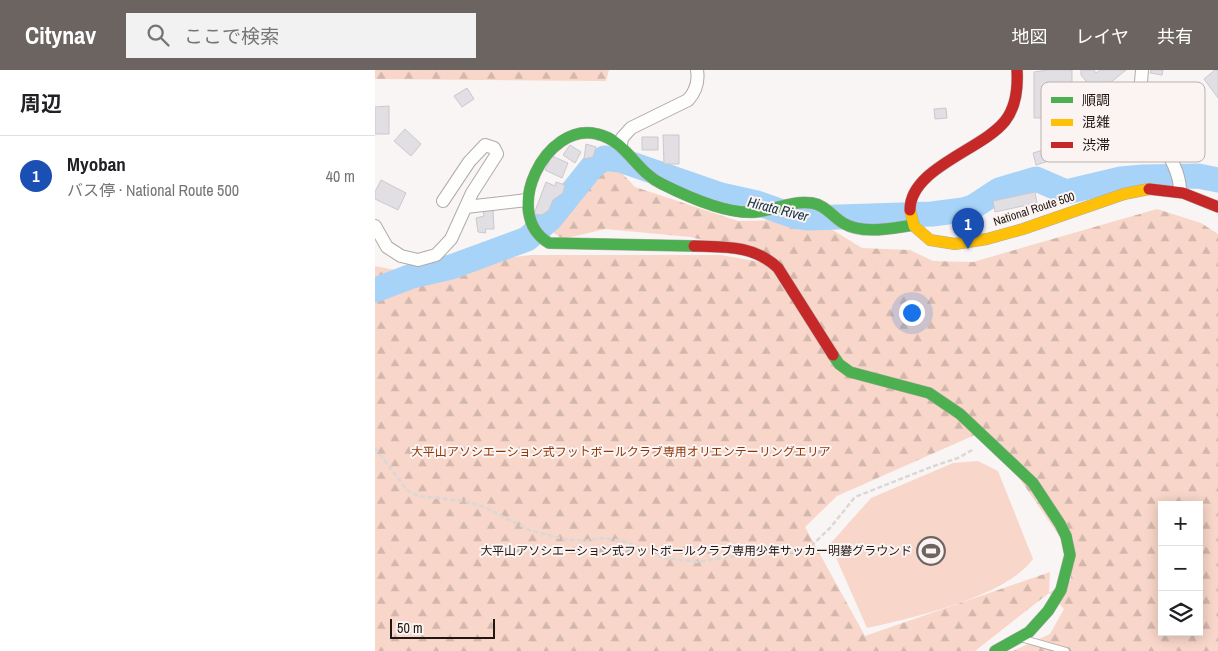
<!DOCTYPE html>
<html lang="ja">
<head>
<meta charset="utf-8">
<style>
	body { margin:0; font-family:"Archivo Narrow","Noto Sans JP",sans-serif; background:#f2f2f2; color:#202124 }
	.controls { position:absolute; right:15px; bottom:15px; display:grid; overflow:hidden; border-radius:0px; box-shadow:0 2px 12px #0003 }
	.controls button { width:45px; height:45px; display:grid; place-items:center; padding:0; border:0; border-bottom:1px solid #e0e0e0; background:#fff; color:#202124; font:25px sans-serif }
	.scale { position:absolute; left:15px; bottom:12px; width:105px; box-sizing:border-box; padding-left:5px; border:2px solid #201612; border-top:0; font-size:14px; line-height:18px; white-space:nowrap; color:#201612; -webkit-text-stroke:4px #fbf4f2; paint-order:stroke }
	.you { position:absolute; left:536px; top:242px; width:18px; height:18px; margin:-12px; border:4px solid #fff; border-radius:50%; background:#1a73e8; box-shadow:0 0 0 8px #1a73e833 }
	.badge { display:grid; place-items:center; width:32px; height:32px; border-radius:50%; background:#6c6461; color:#fff; font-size:16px; font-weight:700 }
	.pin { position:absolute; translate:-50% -41px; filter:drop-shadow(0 1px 2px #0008) }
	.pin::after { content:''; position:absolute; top:26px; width:18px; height:15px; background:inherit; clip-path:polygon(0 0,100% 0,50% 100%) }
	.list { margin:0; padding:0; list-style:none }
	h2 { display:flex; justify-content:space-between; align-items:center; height:65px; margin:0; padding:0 20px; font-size:21px }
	h2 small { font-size:16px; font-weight:400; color:#757577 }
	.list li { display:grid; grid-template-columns:32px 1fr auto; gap:15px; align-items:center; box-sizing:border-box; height:80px; padding:0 20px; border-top:1px solid #e0e0e0 }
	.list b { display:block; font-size:19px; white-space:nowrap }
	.list p { margin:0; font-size:16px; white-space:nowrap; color:#757577 }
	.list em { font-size:16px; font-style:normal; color:#757577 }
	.icon { flex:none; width:28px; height:28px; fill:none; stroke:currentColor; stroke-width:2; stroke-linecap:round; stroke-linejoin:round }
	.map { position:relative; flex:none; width:843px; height:581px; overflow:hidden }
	header { display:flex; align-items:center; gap:30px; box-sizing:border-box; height:70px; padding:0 25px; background:#6c6461; color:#fff }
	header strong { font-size:24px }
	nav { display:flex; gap:28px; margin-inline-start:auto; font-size:18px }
	.search { width:350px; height:45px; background:#f2f2f2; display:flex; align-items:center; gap:12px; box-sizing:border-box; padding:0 18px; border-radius:0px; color:#757577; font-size:19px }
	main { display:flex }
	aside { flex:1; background:#fff }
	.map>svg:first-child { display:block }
</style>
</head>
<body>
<header>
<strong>Citynav</strong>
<div class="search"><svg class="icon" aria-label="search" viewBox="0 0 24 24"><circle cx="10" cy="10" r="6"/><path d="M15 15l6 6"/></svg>ここで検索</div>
<nav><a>地図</a><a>レイヤ</a><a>共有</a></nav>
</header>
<main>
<aside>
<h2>周辺<small></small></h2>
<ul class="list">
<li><span class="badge" style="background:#1a4fb4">1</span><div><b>Myoban</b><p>バス停 · National Route 500</p></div><em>40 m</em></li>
</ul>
</aside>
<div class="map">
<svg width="843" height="581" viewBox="0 0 843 581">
	<defs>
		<pattern id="forest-firs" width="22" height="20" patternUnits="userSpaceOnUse" patternTransform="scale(1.25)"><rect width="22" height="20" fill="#f8d6c9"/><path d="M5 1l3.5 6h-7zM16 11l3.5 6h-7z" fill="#d4b7ac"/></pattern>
	</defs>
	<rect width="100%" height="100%" fill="#f9f5f4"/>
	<path fill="#f8d6c9" d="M603,391l20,10 35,88c-27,38 -121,59 -166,69l-37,-84 41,-46 82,-35z"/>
	<path fill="url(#forest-firs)" fill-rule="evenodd" d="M0,0h234l-3,11 -231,-2z
		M226,93l17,6 17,18 103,34 46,-1 8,4 39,5 31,19 48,2 23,11 40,1 184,-53 44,14 17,11v417h-205l37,-17 14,-25 -15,-16 -74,58h-600v-385l20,4 137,-15h189l39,7 2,-9 -72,-16 -85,-8 -42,10 -15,-10 19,-17zM611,360l85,123v27l-22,13 1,-21 -185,64 -60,-109 32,-31zM787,435h37v127h-37z"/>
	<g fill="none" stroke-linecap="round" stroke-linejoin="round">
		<path stroke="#a6d3f7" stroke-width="25" d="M0,220l37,-14 39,-9 76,-28 24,-21 41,-51 12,-9 16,2 101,35 36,8 37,13 15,2 123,-4 31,-4 10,-3 26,-17 37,-11 30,13 55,-13 22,-2 55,-1 20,4"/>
	</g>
	<path fill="#e1dfe3" stroke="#cbc9ce" d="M673,0h24v53h-24v-5h-14v-46z
		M706,0h13l2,3 4,-3h26l-32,26 -10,-13 2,-2 -5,-6z
		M776,0h12l-1,5 -12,-2z
		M840,0h3v28l-14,-19z
		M820,12l9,11 -14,11 -9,-11z
		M92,18l7,11 -12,8 -8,-11z
		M14,36v28h-14v-27z
		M571,38l1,10 -12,1 -1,-10z
		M30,59l16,15 -10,12 -17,-15z
		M288,65h16v29h-15z
		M267,67h16v13h-16z
		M211,74l10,3 -3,10 -9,2z
		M195,75l11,7 -6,11 -12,-8z
		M668,80l3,12 -10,3 -3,-12z
		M177,86l16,7 -6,15 -17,-8z
		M6,110l25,13 -8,17 -23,-11v-7z
		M171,112l9,4 1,-4 9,3 -2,8 -10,7 -4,10 -7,5 -8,-1z
		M660,122l2,11 -42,9 -2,-11z
		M118,139l1,20h-9l1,4 -8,-1 -2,-14 8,-2 -1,-5z"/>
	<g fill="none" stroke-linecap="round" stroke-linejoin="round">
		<defs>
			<path id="lane" d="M649,569l42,12"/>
			<path id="street" d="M767,0c-1,13 -3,27 1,39 10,28 37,52 37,82
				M246,75l1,-7 9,-10 57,-28c8,-9 11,-18 9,-30
				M91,137l61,-7
				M0,156l12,21 14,9 17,4 18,-5 15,-16 21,-46 25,-39 -3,-6 -9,-3 -16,17 -26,39"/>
			<path id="fast" d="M319,176l-145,-3c-49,-29 -3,-122 48,-109 29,6 39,38 65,50 24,12 67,31 94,28 19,-2 36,-12 56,-9 13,2 20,13 31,20 20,12 49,5 71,2
				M458,285l6,9 11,8 79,21 31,21 73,69 27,41 6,12 4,19 -9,35 -13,21 -19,21 -34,19"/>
			<path id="slow" d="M535,140l4,16 16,14 25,4 32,-5 36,-10 101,-35 25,-5"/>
			<path id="jam" d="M774,119l34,4 35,14
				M535,140c0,-42 72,-60 95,-89 11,-14 13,-34 12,-51
				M319,176c31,1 60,-1 84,22l55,87"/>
		</defs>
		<use href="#lane" stroke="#b1aaa8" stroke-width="8"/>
		<use href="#street" stroke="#b1aaa8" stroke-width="14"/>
		<use href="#fast" stroke="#b1aaa8" stroke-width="12"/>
		<use href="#slow" stroke="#b1aaa8" stroke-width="12"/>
		<use href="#jam" stroke="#b1aaa8" stroke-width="12"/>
		<path stroke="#dad8d7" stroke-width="2.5" stroke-dasharray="5 2.5" stroke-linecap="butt" d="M0,378l32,42 11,6 47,5 19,6 45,23 35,9 21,2 16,-3 22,3 42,17 32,4 69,-11 31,1 14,-6 19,-18 25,-31 76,-30 27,-9 16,-9"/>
		<use href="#lane" stroke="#fefefd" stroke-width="6"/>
		<use href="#street" stroke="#fefefd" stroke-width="12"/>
		<use href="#fast" stroke="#4caf50" stroke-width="11"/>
		<use href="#slow" stroke="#ffc107" stroke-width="11"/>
		<use href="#jam" stroke="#c62828" stroke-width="11"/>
	</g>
	<defs>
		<symbol id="stadium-ring" viewBox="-11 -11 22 22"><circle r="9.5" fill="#fbf4f2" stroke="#6c6461" stroke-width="1.5"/><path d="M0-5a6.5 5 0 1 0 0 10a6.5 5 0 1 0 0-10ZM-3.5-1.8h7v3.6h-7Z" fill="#6c6461"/></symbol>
	</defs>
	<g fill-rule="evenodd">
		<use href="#stadium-ring" x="540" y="465" width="32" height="32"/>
	</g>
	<g text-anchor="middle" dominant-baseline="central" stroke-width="4" stroke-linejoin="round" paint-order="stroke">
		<g font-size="12" fill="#201612" stroke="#fbf4f2">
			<text transform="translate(659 139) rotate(-18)">National Route 500</text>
		</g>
		<g font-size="12" fill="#8f3809" stroke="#fbf4f2">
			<text x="246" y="382">大平山アソシエーション式フットボールクラブ専用オリエンテーリングエリア</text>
		</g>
		<g font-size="12" fill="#201612" stroke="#fbf4f2" text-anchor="end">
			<text x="537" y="481">大平山アソシエーション式フットボールクラブ専用少年サッカー明礬グラウンド</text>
		</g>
		<g font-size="14" font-style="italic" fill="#153146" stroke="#fbf4f2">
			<text transform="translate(403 139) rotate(14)">Hirata River</text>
		</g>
	</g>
	<rect x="666" y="12" width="164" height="80" rx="8" fill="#fbf4f2" stroke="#b9b1af" stroke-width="1"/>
	<rect x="676" y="27" width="22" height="6" fill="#4caf50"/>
	<rect x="676" y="49" width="22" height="7" fill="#ffc107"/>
	<rect x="676" y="72" width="22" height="6" fill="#c62828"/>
	<g font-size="14" fill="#201612">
		<text x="707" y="35">順調</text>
		<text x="707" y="57">混雑</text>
		<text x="707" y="80">渋滞</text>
	</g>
</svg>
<div class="controls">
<button>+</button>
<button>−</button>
<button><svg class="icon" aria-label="layers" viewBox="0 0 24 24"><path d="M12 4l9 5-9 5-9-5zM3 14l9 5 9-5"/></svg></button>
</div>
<div class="scale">50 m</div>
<div class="you"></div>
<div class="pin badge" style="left:593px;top:179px;background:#1a4fb4">1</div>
</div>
</main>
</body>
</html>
